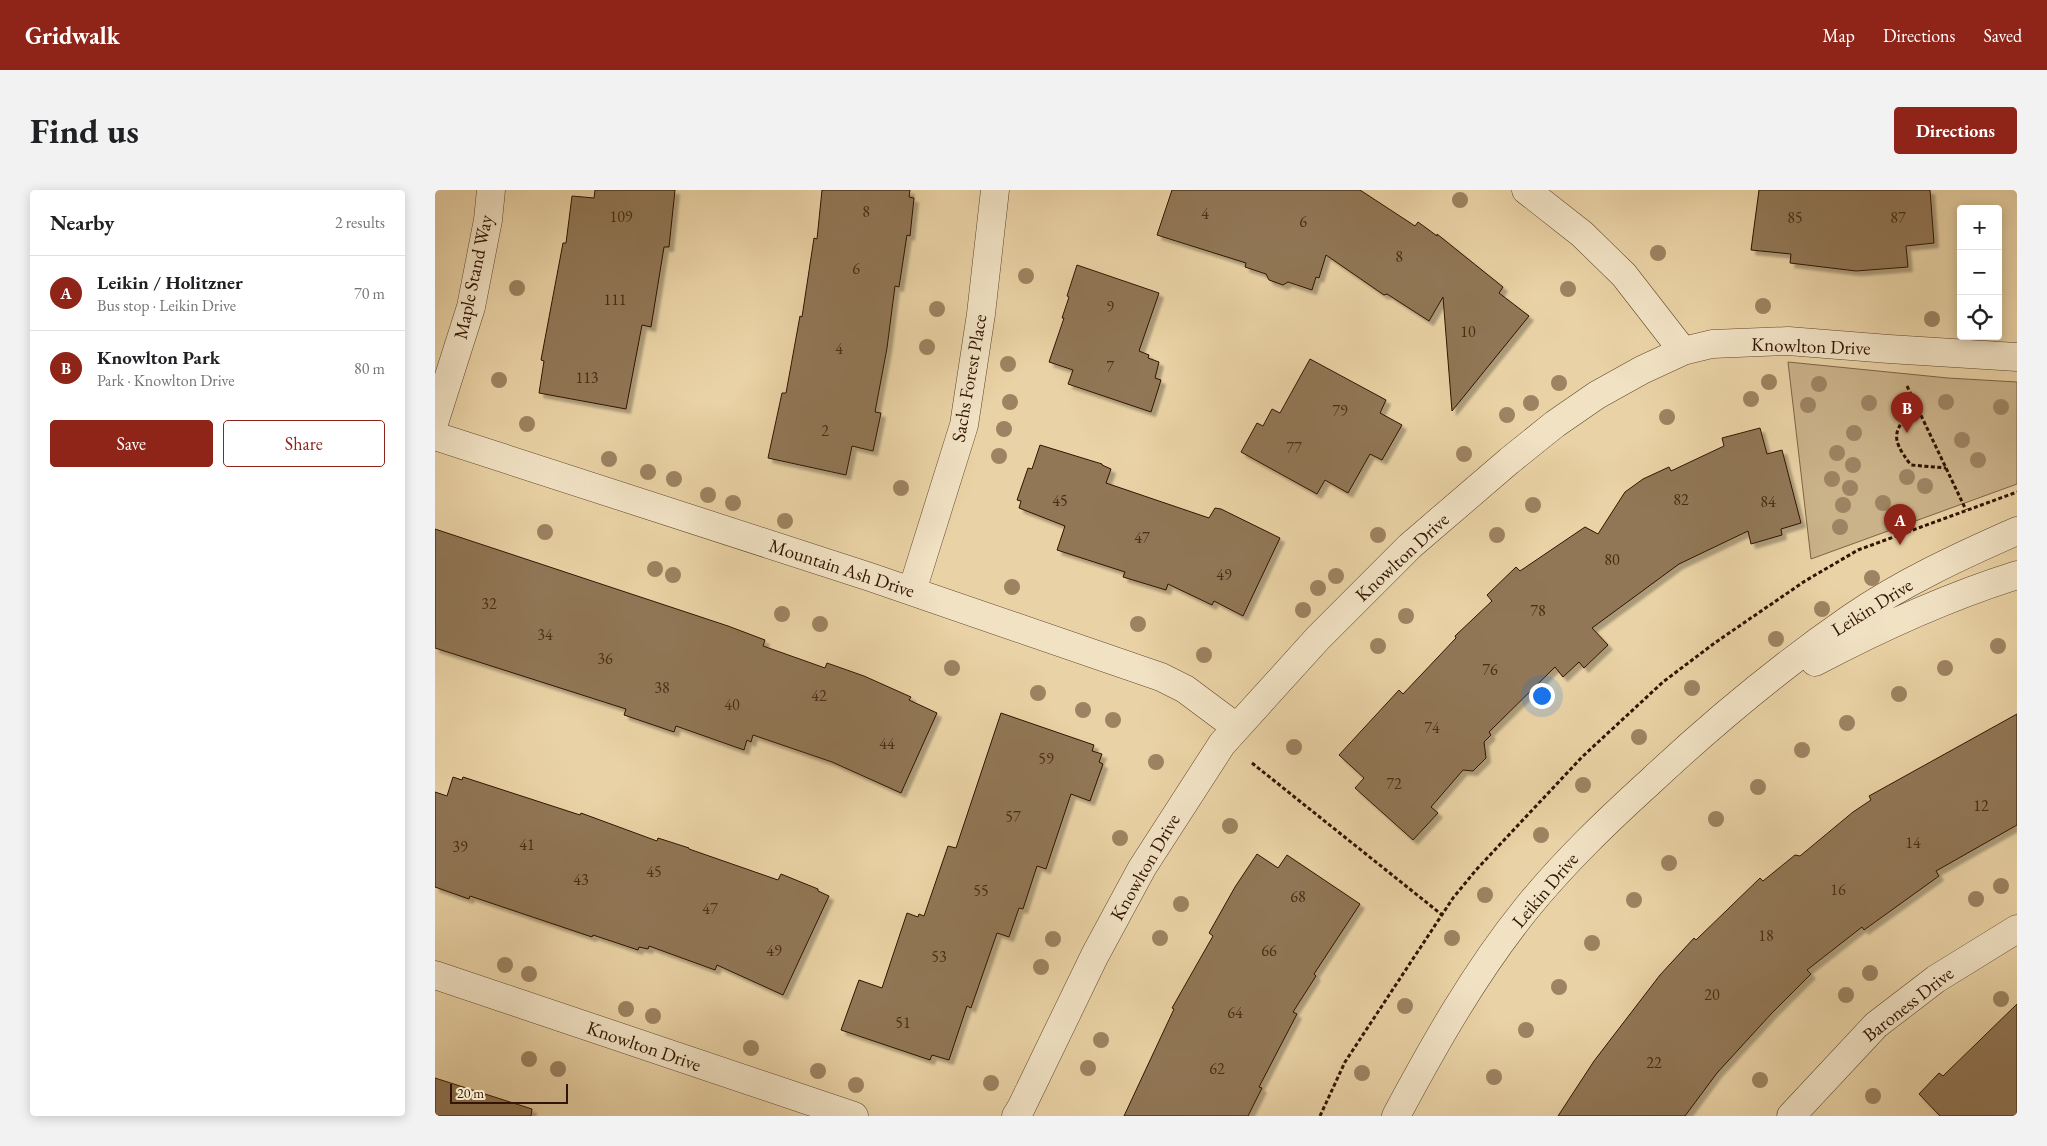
<!DOCTYPE html>
<html lang="en">
<head>
<meta charset="utf-8">
<style>
	body { margin:0; font-family:"EB Garamond",serif; background:#f2f2f2; color:#202124 }
	.controls { position:absolute; right:15px; top:15px; display:grid; overflow:hidden; border-radius:5px; box-shadow:0 2px 12px #0003 }
	.controls button { width:45px; height:45px; display:grid; place-items:center; padding:0; border:0; border-bottom:1px solid #e0e0e0; background:#fff; color:#202124; font:25px sans-serif }
	.scale { position:absolute; left:15px; bottom:12px; width:118px; box-sizing:border-box; padding-left:5px; border:2px solid #311401; border-top:0; font-size:14px; line-height:18px; white-space:nowrap; color:#311401; -webkit-text-stroke:4px #f1e2c4; paint-order:stroke }
	.you { position:absolute; left:1106px; top:505px; width:18px; height:18px; margin:-12px; border:4px solid #fff; border-radius:50%; background:#1a73e8; box-shadow:0 0 0 8px #1a73e833 }
	.badge { display:grid; place-items:center; width:32px; height:32px; border-radius:50%; background:#8f2418; color:#fff; font-size:16px; font-weight:700 }
	.pin { position:absolute; translate:-50% -41px; filter:drop-shadow(0 1px 2px #0008) }
	.pin::after { content:''; position:absolute; top:26px; width:18px; height:15px; background:inherit; clip-path:polygon(0 0,100% 0,50% 100%) }
	.list { margin:0; padding:0; list-style:none }
	h2 { display:flex; justify-content:space-between; align-items:center; height:65px; margin:0; padding:0 20px; font-size:21px }
	h2 small { font-size:16px; font-weight:400; color:#757577 }
	.list li { display:grid; grid-template-columns:32px 1fr auto; gap:15px; align-items:center; box-sizing:border-box; height:75px; padding:0 20px; border-top:1px solid #e0e0e0 }
	.list b { display:block; font-size:19px; white-space:nowrap }
	.list p { margin:0; font-size:16px; white-space:nowrap; color:#757577 }
	.list em { font-size:16px; font-style:normal; color:#757577 }
	.actions { display:flex; gap:10px; padding:15px 20px }
	.actions a { flex:1; padding:11px 0; border:1px solid #8f2418; border-radius:5px; text-align:center; font-size:18px; color:#8f2418 }
	.actions .main { background:#8f2418; color:#fff }
	.icon { flex:none; width:28px; height:28px; fill:none; stroke:currentColor; stroke-width:2; stroke-linecap:round; stroke-linejoin:round }
	.map { position:relative; flex:none; width:1582px; height:926px; overflow:hidden; border-radius:5px }
	header { display:flex; align-items:center; gap:30px; box-sizing:border-box; height:70px; padding:0 25px; background:#8f2418; color:#fff }
	header strong { font-size:24px }
	nav { display:flex; gap:28px; margin-inline-start:auto; font-size:18px }
	.intro { display:flex; align-items:center; justify-content:space-between; box-sizing:border-box; height:120px; padding:0 30px }
	h1 { margin:0; font-size:35px }
	.button { padding:12px 22px; border-radius:5px; background:#8f2418; color:#fff; font-size:18px; font-weight:700 }
	main { display:flex; gap:30px; padding:0 30px }
	aside { flex:1; background:#fff; border-radius:5px; box-shadow:0 2px 12px #0003 }
	.map>svg:first-child { display:block }
</style>
</head>
<body>
<header>
<strong>Gridwalk</strong>
<nav><a>Map</a><a>Directions</a><a>Saved</a></nav>
</header>
<div class="intro"><h1>Find us</h1><a class="button">Directions</a></div>
<main>
<aside>
<h2>Nearby<small>2 results</small></h2>
<ul class="list">
<li><span class="badge">A</span><div><b>Leikin / Holitzner</b><p>Bus stop · Leikin Drive</p></div><em>70 m</em></li>
<li><span class="badge">B</span><div><b>Knowlton Park</b><p>Park · Knowlton Drive</p></div><em>80 m</em></li>
</ul>
<div class="actions"><a class="main">Save</a><a>Share</a></div>
</aside>
<div class="map">
<svg width="1582" height="926" viewBox="0 0 1582 926">
	<defs>
		<filter id="shadow"><feDropShadow dx="4.5" dy="4.5" stdDeviation="1" flood-color="#0004"/></filter>
	</defs>
	<rect width="100%" height="100%" fill="#e9d2a5"/>
	<filter id="stains"><feTurbulence type="fractalNoise" baseFrequency=".004" numOctaves="4"/><feColorMatrix values="0 0 0 0 .2 0 0 0 0 .09 0 0 0 0 .02 0 0 0 .5 -.17"/></filter>
	<radialGradient id="worn" r=".72"><stop offset=".6" stop-color="#630" stop-opacity="0"/><stop offset="1" stop-color="#630" stop-opacity=".3"/></radialGradient>
	<path fill="#cab289" stroke="#7e6345" d="M1353,172l160,16 69,4v102l-206,75z"/>
	<path fill="#917756" stroke="#311401" filter="url(#shadow)" d="M160,0h80l-6,57h-5l-13,80 -9,-2 -16,84 -87,-16 5,-32 -3,-1 22,-117h3l6,-47 22,2z
		M387,0h88l-1,7 5,1 -4,38 -3,-1 -8,52 -4,-1 -8,62 -12,64 6,1 -8,38 -21,-5 -6,29 -78,-17 14,-65h4l14,-77 2,1 12,-79 3,1z
		M737,0h188l55,36 3,-4 19,14v-2l66,53 -4,6 30,23 -77,95 -9,-114 -14,24 -42,-27 -3,1 -58,-40 -7,23 -3,-1 -4,13 -24,-8 -5,3 -14,-5 -3,-6 -21,-7 1,-4 -89,-28z
		M1324,0h171l4,53 -28,3 2,21 -52,4 -66,-8 1,-9 -40,-4z
		M642,75l82,28 -20,58 10,4 -1,3 11,4 -4,16 6,2 -10,32 -83,-28 5,-14 -24,-8 15,-44h-2l7,-21 -2,-1z
		M875,169l76,41 -6,13 22,12 -20,35 -12,-6 -22,39 -23,-13 -8,14 -76,-42 16,-29 6,3 9,-17 8,4z
		M1325,238l7,26 15,-4 19,73 -20,6 1,6 -31,9 -3,-13 -69,33 -87,64 16,17 -24,23 -5,-6 -16,15 -8,-10 -66,65 2,3 -7,7 2,16 -13,13 -10,-1 -32,37 7,6 -25,27 -58,-52 9,-10 -25,-23 60,-65 4,4 53,-56 -1,-2 37,-35 -5,-6 29,-28 4,4 65,-44 13,7 27,-42 18,-13 26,-12 2,4 53,-25 -2,-8z
		M605,255l62,19v1l9,4 -5,14 103,35 6,-10 6,1 59,29 -37,78 -29,-15 -2,4 -44,-21 -2,6 -43,-13 2,-5 -68,-22 8,-24 -46,-18 2,-7 -4,-1 11,-32 4,1z
		M0,339l293,97 37,14 -2,6 62,22 2,-5 37,13 47,21 -2,3 28,13 -36,80 -69,-31 -79,-27 -2,7 -4,-2 -3,10 -68,-24 -2,6 -50,-17 2,-6 -191,-61z
		M566,523l93,32 -2,6 10,3 -3,8 4,2 -13,37 -19,-7 -25,75 -9,-3 -14,43 -4,-1 -10,29 -12,-4 -26,75 -4,-2 -18,54 -17,-5 -2,5 -89,-30 18,-50 23,8 25,-75 11,4 1,-3 5,2 24,-70 8,2z
		M1582,524v111l-81,46 3,5 -75,54 -2,-3 -55,43 4,4 -40,40 -54,59 -32,43h-127l36,-55 66,-86 34,-37 2,2 64,-62 3,3 32,-26 5,1 53,-44 18,-12 -2,-4z
		M18,587l9,3 1,-3 117,38 1,-2 76,28 1,-3 31,10v1l89,31 3,-6 37,15v2l11,5 -46,99 -66,-30 -2,5 -66,-24 -1,3 -9,-2 -1,3 -45,-15 -1,2 -122,-41 -1,3 -34,-12v-95l12,4z
		M822,664l21,14 9,-13 73,49 -46,70 2,2 -23,36 4,2 -38,73 3,1 -14,28h-124l50,-107 -2,-1 41,-72 -4,-3 26,-46z
		M1582,814v112h-77l-21,-22 20,-21 4,3z
		M0,888l97,31 -1,7h-96z"/>
	<g fill="none" stroke-linecap="round" stroke-linejoin="round">
		<defs>
			<path id="minor" d="M1091,0l56,44 42,41 59,76
				M0,230l36,-113 17,-87 3,-30
				M0,246l435,141 291,100 24,12 51,38
				M477,401l52,-166 17,-111 14,-124
				M0,785l419,141
				M581,926l5,-8 74,-153 47,-87 80,-124 96,-106 92,-92 99,-85 46,-37 42,-29 45,-25 41,-19 29,-7 76,-3 101,8 128,8
				M1356,926l85,-91 60,-46 81,-50"/>
			<path id="tertiary" d="M1380,472c66,-35 132,-65 202,-87
				M961,926c38,-71 79,-144 130,-207 38,-47 81,-88 125,-128 63,-59 129,-114 200,-163 51,-35 109,-62 166,-87"/>
		</defs>
		<use href="#minor" stroke="#5f442a" stroke-width="29"/>
		<use href="#tertiary" stroke="#5f442a" stroke-width="29"/>
		<path stroke="#311401" stroke-width="3" stroke-dasharray="4 2.5" stroke-linecap="butt" d="M1472,196l59,124
			M1480,213c-20,29 -27,32 -4,62l35,3
			M817,573l189,151
			M885,926l25,-54 108,-164 23,-28 106,-113 81,-75 53,-40 89,-61 53,-31 159,-58"/>
		<use href="#minor" stroke="#f1e2c4" stroke-width="28"/>
		<use href="#tertiary" stroke="#f1e2c4" stroke-width="28"/>
	</g>
	<g fill="#9d8361">
		<circle cx="1025" cy="10" r="8"/>
		<circle cx="1223" cy="63" r="8"/>
		<circle cx="591" cy="86" r="8"/>
		<circle cx="82" cy="98" r="8"/>
		<circle cx="1133" cy="99" r="8"/>
		<circle cx="1328" cy="116" r="8"/>
		<circle cx="502" cy="119" r="8"/>
		<circle cx="1497" cy="129" r="8"/>
		<circle cx="492" cy="157" r="8"/>
		<circle cx="573" cy="174" r="8"/>
		<circle cx="64" cy="190" r="8"/>
		<circle cx="1334" cy="192" r="8"/>
		<circle cx="1124" cy="193" r="8"/>
		<circle cx="1384" cy="194" r="8"/>
		<circle cx="1316" cy="209" r="8"/>
		<circle cx="575" cy="212" r="8"/>
		<circle cx="1511" cy="212" r="8"/>
		<circle cx="1096" cy="213" r="8"/>
		<circle cx="1434" cy="213" r="8"/>
		<circle cx="1373" cy="215" r="8"/>
		<circle cx="1566" cy="217" r="8"/>
		<circle cx="1072" cy="225" r="8"/>
		<circle cx="1232" cy="227" r="8"/>
		<circle cx="92" cy="234" r="8"/>
		<circle cx="569" cy="239" r="8"/>
		<circle cx="1419" cy="243" r="8"/>
		<circle cx="1527" cy="250" r="8"/>
		<circle cx="1402" cy="263" r="8"/>
		<circle cx="1029" cy="264" r="8"/>
		<circle cx="564" cy="266" r="8"/>
		<circle cx="174" cy="269" r="8"/>
		<circle cx="1543" cy="270" r="8"/>
		<circle cx="1418" cy="275" r="8"/>
		<circle cx="213" cy="282" r="8"/>
		<circle cx="1472" cy="287" r="8"/>
		<circle cx="239" cy="289" r="8"/>
		<circle cx="1397" cy="289" r="8"/>
		<circle cx="1490" cy="296" r="8"/>
		<circle cx="466" cy="298" r="8"/>
		<circle cx="1415" cy="298" r="8"/>
		<circle cx="273" cy="305" r="8"/>
		<circle cx="298" cy="313" r="8"/>
		<circle cx="1448" cy="313" r="8"/>
		<circle cx="1098" cy="315" r="8"/>
		<circle cx="1408" cy="315" r="8"/>
		<circle cx="350" cy="331" r="8"/>
		<circle cx="1405" cy="337" r="8"/>
		<circle cx="110" cy="342" r="8"/>
		<circle cx="943" cy="345" r="8"/>
		<circle cx="1062" cy="345" r="8"/>
		<circle cx="220" cy="379" r="8"/>
		<circle cx="238" cy="385" r="8"/>
		<circle cx="901" cy="386" r="8"/>
		<circle cx="1437" cy="388" r="8"/>
		<circle cx="577" cy="397" r="8"/>
		<circle cx="883" cy="398" r="8"/>
		<circle cx="1387" cy="419" r="8"/>
		<circle cx="868" cy="420" r="8"/>
		<circle cx="347" cy="424" r="8"/>
		<circle cx="971" cy="426" r="8"/>
		<circle cx="385" cy="434" r="8"/>
		<circle cx="703" cy="434" r="8"/>
		<circle cx="1341" cy="449" r="8"/>
		<circle cx="943" cy="456" r="8"/>
		<circle cx="1563" cy="456" r="8"/>
		<circle cx="769" cy="465" r="8"/>
		<circle cx="517" cy="478" r="8"/>
		<circle cx="1510" cy="478" r="8"/>
		<circle cx="1257" cy="498" r="8"/>
		<circle cx="603" cy="503" r="8"/>
		<circle cx="1464" cy="504" r="8"/>
		<circle cx="648" cy="520" r="8"/>
		<circle cx="678" cy="530" r="8"/>
		<circle cx="1412" cy="533" r="8"/>
		<circle cx="1204" cy="547" r="8"/>
		<circle cx="859" cy="557" r="8"/>
		<circle cx="1367" cy="560" r="8"/>
		<circle cx="721" cy="572" r="8"/>
		<circle cx="1148" cy="595" r="8"/>
		<circle cx="1323" cy="597" r="8"/>
		<circle cx="1281" cy="629" r="8"/>
		<circle cx="795" cy="636" r="8"/>
		<circle cx="1106" cy="645" r="8"/>
		<circle cx="685" cy="648" r="8"/>
		<circle cx="1234" cy="673" r="8"/>
		<circle cx="1566" cy="696" r="8"/>
		<circle cx="1050" cy="705" r="8"/>
		<circle cx="1541" cy="709" r="8"/>
		<circle cx="1199" cy="710" r="8"/>
		<circle cx="746" cy="714" r="8"/>
		<circle cx="725" cy="748" r="8"/>
		<circle cx="1017" cy="748" r="8"/>
		<circle cx="618" cy="749" r="8"/>
		<circle cx="1157" cy="753" r="8"/>
		<circle cx="70" cy="775" r="8"/>
		<circle cx="606" cy="777" r="8"/>
		<circle cx="1435" cy="783" r="8"/>
		<circle cx="94" cy="784" r="8"/>
		<circle cx="1124" cy="797" r="8"/>
		<circle cx="1411" cy="805" r="8"/>
		<circle cx="1566" cy="809" r="8"/>
		<circle cx="970" cy="816" r="8"/>
		<circle cx="191" cy="819" r="8"/>
		<circle cx="218" cy="826" r="8"/>
		<circle cx="1091" cy="840" r="8"/>
		<circle cx="666" cy="850" r="8"/>
		<circle cx="316" cy="858" r="8"/>
		<circle cx="94" cy="869" r="8"/>
		<circle cx="653" cy="878" r="8"/>
		<circle cx="123" cy="879" r="8"/>
		<circle cx="383" cy="881" r="8"/>
		<circle cx="927" cy="883" r="8"/>
		<circle cx="1059" cy="887" r="8"/>
		<circle cx="1325" cy="890" r="8"/>
		<circle cx="556" cy="893" r="8"/>
		<circle cx="421" cy="895" r="8"/>
		<circle cx="1438" cy="906" r="8"/>
	</g>
	<g text-anchor="middle" dominant-baseline="central" stroke-width="5" stroke-linejoin="round" paint-order="stroke">
		<g font-size="16" fill="#492d16">
			<text x="431" y="21">8</text>
			<text x="770" y="23">4</text>
			<text x="186" y="26">109</text>
			<text x="1360" y="27">85</text>
			<text x="1463" y="27">87</text>
			<text x="868" y="31">6</text>
			<text x="964" y="66">8</text>
			<text x="421" y="78">6</text>
			<text x="180" y="109">111</text>
			<text x="675" y="116">9</text>
			<text x="1033" y="141">10</text>
			<text x="404" y="158">4</text>
			<text x="675" y="176">7</text>
			<text x="152" y="187">113</text>
			<text x="905" y="220">79</text>
			<text x="390" y="240">2</text>
			<text x="859" y="257">77</text>
			<text x="1246" y="309">82</text>
			<text x="625" y="310">45</text>
			<text x="1333" y="311">84</text>
			<text x="707" y="347">47</text>
			<text x="1177" y="369">80</text>
			<text x="789" y="384">49</text>
			<text x="54" y="413">32</text>
			<text x="1103" y="420">78</text>
			<text x="110" y="444">34</text>
			<text x="170" y="468">36</text>
			<text x="1055" y="479">76</text>
			<text x="227" y="497">38</text>
			<text x="384" y="505">42</text>
			<text x="297" y="514">40</text>
			<text x="997" y="537">74</text>
			<text x="452" y="553">44</text>
			<text x="611" y="568">59</text>
			<text x="959" y="593">72</text>
			<text x="1546" y="615">12</text>
			<text x="578" y="626">57</text>
			<text x="1478" y="652">14</text>
			<text x="92" y="654">41</text>
			<text x="25" y="656">39</text>
			<text x="219" y="681">45</text>
			<text x="146" y="689">43</text>
			<text x="1403" y="699">16</text>
			<text x="546" y="700">55</text>
			<text x="863" y="706">68</text>
			<text x="275" y="718">47</text>
			<text x="1331" y="745">18</text>
			<text x="339" y="760">49</text>
			<text x="834" y="760">66</text>
			<text x="504" y="766">53</text>
			<text x="1277" y="804">20</text>
			<text x="800" y="822">64</text>
			<text x="468" y="832">51</text>
			<text x="1219" y="872">22</text>
			<text x="782" y="878">62</text>
		</g>
		<g font-size="19" fill="#311401" stroke="#f1e2c4">
			<text transform="translate(38 87) rotate(-78)">Maple Stand Way</text>
			<text transform="translate(1376 156) rotate(2)">Knowlton Drive</text>
			<text transform="translate(534 188) rotate(-80)">Sachs Forest Place</text>
			<text transform="translate(967 367) rotate(-43)">Knowlton Drive</text>
			<text transform="translate(407 378) rotate(18)">Mountain Ash Drive</text>
			<text transform="translate(1437 417) rotate(-32)">Leikin Drive</text>
			<text transform="translate(710 677) rotate(-60)">Knowlton Drive</text>
			<text transform="translate(1110 700) rotate(-50)">Leikin Drive</text>
			<text transform="translate(1473 814) rotate(-38)">Baroness Drive</text>
			<text transform="translate(209 856) rotate(19)">Knowlton Drive</text>
		</g>
	</g>
	<rect width="100%" height="100%" filter="url(#stains)"/>
	<rect width="100%" height="100%" fill="url(#worn)"/>
</svg>
<div class="controls">
<button>+</button>
<button>−</button>
<button><svg class="icon" aria-label="locate" viewBox="0 0 24 24"><circle cx="12" cy="12" r="6"/><path d="M12 2v4M12 18v4M2 12h4M18 12h4"/></svg></button>
</div>
<div class="scale">20 m</div>
<div class="you"></div>
<div class="pin badge" style="left:1465px;top:355px">A</div>
<div class="pin badge" style="left:1472px;top:243px">B</div>
</div>
</main>
</body>
</html>
